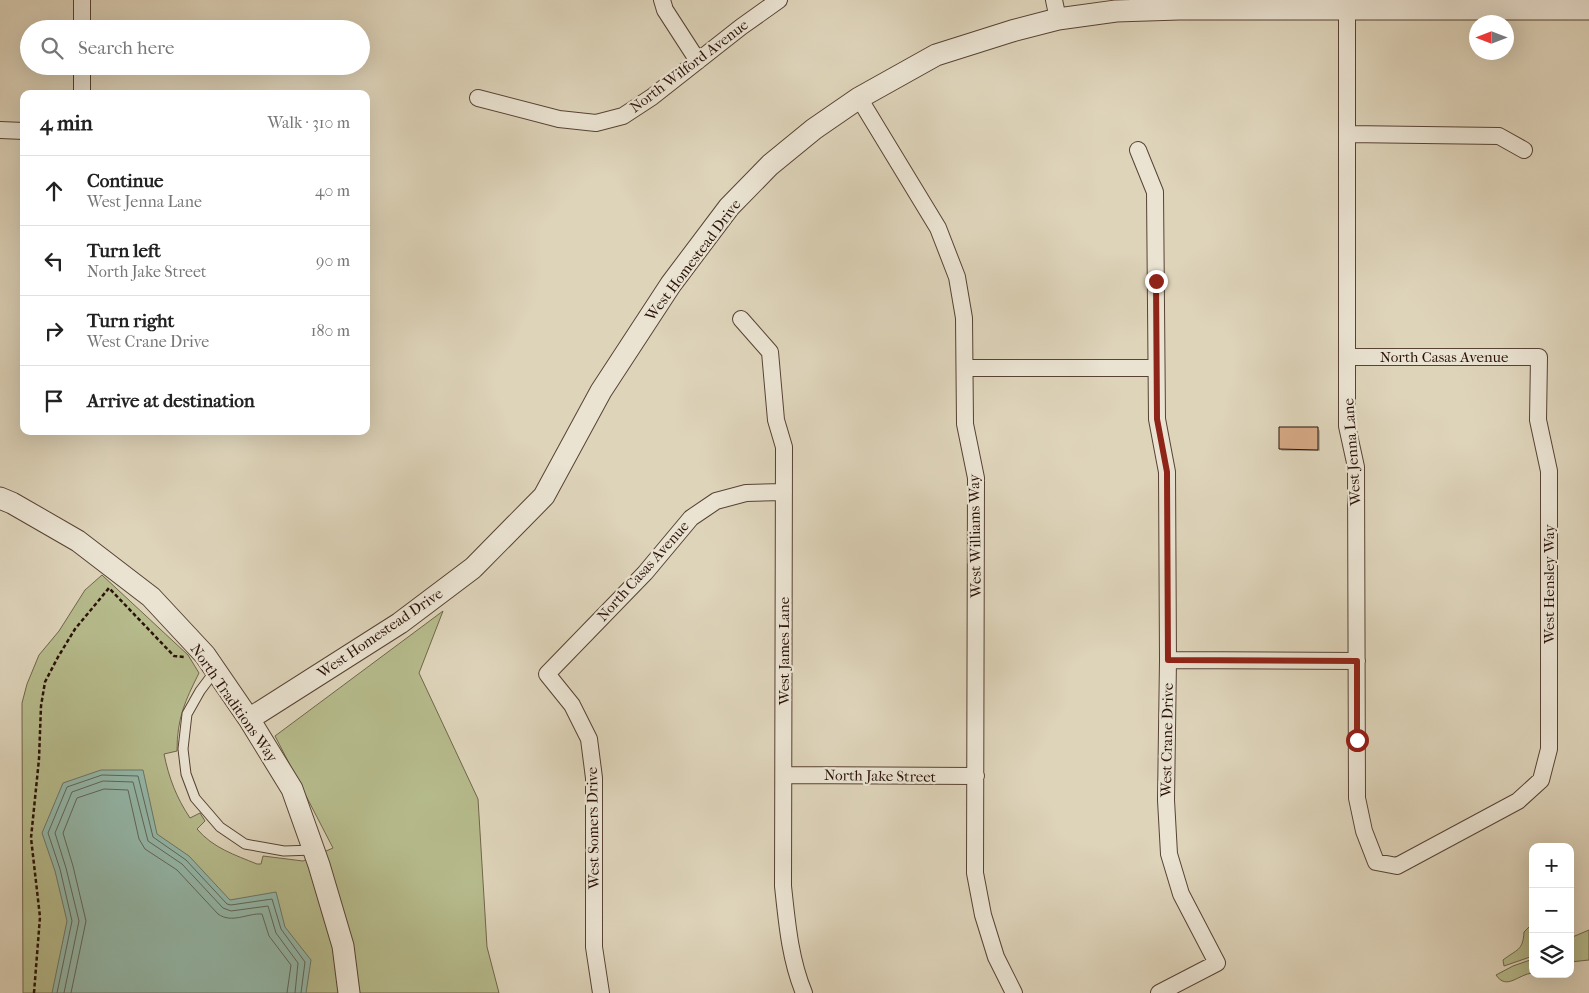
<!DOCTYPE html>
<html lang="en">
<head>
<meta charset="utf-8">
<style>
	body { margin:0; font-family:"IM FELL French Canon",serif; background:#f2f2f2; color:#222 }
	.controls { position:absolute; right:15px; bottom:15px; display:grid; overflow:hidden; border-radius:10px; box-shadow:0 5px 20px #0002 }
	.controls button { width:45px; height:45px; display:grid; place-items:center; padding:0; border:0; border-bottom:1px solid #e0e0e0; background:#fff; color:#222; font:25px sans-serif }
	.compass { position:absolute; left:1469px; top:15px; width:45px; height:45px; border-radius:50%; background:#fff; box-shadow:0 5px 20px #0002; rotate:270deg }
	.stop { position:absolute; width:15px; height:15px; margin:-11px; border:4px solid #8f2418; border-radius:50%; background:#fff }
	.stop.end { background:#8f2418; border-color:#fff; box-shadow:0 1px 5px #0008 }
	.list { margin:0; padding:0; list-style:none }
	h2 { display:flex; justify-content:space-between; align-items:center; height:65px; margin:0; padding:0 20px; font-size:21px }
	h2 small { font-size:16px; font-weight:400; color:#767676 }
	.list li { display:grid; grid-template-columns:32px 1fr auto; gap:15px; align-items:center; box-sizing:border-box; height:70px; padding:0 20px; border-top:1px solid #e0e0e0 }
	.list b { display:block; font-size:19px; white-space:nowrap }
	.list p { margin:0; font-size:16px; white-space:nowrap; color:#767676 }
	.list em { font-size:16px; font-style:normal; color:#767676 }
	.icon { flex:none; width:28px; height:28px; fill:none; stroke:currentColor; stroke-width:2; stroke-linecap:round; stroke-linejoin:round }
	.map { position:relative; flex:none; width:1589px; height:993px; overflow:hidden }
	.search { position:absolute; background:#fff; box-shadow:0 5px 20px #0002; left:20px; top:20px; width:350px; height:55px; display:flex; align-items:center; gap:12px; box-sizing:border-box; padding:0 18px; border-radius:28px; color:#767676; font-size:19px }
	.panel { position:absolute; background:#fff; box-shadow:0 5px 20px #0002; left:20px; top:90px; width:350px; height:345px; border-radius:10px }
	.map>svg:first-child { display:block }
</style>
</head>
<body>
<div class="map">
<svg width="1589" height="993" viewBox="0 0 1589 993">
	<rect width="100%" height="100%" fill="#ded4ba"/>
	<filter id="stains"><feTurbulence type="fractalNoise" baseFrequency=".004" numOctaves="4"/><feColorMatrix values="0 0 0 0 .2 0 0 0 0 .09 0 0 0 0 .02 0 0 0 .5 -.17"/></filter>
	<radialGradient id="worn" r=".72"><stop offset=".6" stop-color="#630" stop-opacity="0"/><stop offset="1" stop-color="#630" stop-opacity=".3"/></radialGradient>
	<path fill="#b6bb8c" stroke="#70664a" d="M102,575l86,80 11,18c-14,28 -22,45 -22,78l-13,3c5,24 12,43 26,64l10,-5 5,8 -8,8c16,19 38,26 60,35h4l2,-8 40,5 30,-13 -58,-112 168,-125 -24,62 59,126 9,148 12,46h-476l-1,-290 5,-19 12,-29 20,-24 26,-41z
		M1533,923v33l-29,10 -1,-6c14,-11 20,-9 21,-28z
		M1589,930v30l-19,2v-24z
		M1533,959v14c-15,1 -26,18 -37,2l17,-9z"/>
	<path fill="#94b9ab" stroke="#6a766a" d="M101,770h42l14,64 32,22 41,44 46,-8 9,35 26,33 -5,33h-254l15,-72 -12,-50 -13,-38 21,-50z"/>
	<path fill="#0003" d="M1318,428l2,3v20h-38l-2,-2z"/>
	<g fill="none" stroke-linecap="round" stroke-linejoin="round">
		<path stroke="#5f665a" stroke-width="1" d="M57,993l15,-72 -12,-52 -12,-36 19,-46 35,-12 36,1 15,61 33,23 41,44 4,1 41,-6 9,30 24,33 -4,31
			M64,993l15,-72 -13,-53 -11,-35 17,-41 31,-11 30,1 15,59 34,23 41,44 8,3 37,-5 8,27 22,30 -3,30
			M71,993l15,-72 -13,-55 -10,-33 14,-35 27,-9 24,1 11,49 6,10 32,21 41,44c14,10 29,-1 44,0l7,22 22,29 -4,28"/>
	</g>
	<path fill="#d4a884" stroke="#2a1208" d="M1279,427h39v23l-39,-1z"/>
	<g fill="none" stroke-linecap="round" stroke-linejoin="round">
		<defs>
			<path id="service" d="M215,671l-15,20 -13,23 -4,35 3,25 9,24 25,29 25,17 39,7 30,-1"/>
			<path id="minor" d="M82,0v29
				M662,0l3,10 33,51
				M1054,0l4,19
				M1347,9v417l9,41 1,331 7,33 12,31 21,4 121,-65 23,-21 8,-31v-278l-11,-51 1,-63h-191
				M82,66v28
				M478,98l81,21 37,4 27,-7 29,-19 89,-70 38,-27
				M859,98l79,130 19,49 7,41 1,106 11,54 -1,395 8,42 13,42 18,36
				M0,130l24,1
				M1348,134l151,2 25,14
				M1138,150l17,42 2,227 10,53 1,188 -2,140 3,54 12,40 36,69 -58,30
				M741,319l29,33 6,68 8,27 -1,439c4,37 7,73 21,107
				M965,368h191
				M1168,660l189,1
				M784,775l192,1
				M601,993l-7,-46v-169l-5,-39 -17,-34 -25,-31 98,-101 46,-55 25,-17 30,-8 38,-1"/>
			<path id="tertiary" d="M0,498l12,5 66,38 73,56 54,58 44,64 43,70 27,76 24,81 6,47
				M249,719l151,-96 73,-55 71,-72 57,-105 70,-107 58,-77 41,-42 44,-36 45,-31 77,-43 76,-24 46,-12 58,-8 63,-2h410"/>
		</defs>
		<use href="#service" stroke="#574234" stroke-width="11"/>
		<use href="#minor" stroke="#574234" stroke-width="18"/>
		<use href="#tertiary" stroke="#574234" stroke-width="23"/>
		<path stroke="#2a1208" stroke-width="2.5" stroke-dasharray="4 2.5" stroke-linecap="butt" d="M34,993l6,-76 -9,-79 8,-79 2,-53 4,-24 13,-25 17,-28 34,-41 65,68 10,1"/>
		<use href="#service" stroke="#eae3d2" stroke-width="9"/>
		<use href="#minor" stroke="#eae3d2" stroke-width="16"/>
		<use href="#tertiary" stroke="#eae3d2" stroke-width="21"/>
	</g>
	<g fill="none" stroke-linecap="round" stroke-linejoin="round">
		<path stroke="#8f2418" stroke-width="6" d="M1156,281l1,138 10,53 1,188 189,1v79"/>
	</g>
	<g text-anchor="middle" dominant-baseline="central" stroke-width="4.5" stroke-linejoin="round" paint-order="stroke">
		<g font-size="15" fill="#2a1208" stroke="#eae3d2">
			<text transform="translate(689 66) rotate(-37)">North Wilford Avenue</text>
			<text transform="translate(693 260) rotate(-53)">West Homestead Drive</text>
			<text x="1444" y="357">North Casas Avenue</text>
			<text transform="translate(1352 452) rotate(-94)">West Jenna Lane</text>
			<text transform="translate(975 536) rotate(-91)">West Williams Way</text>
			<text transform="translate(643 571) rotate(-48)">North Casas Avenue</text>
			<text transform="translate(1549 584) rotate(-90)">West Hensley Way</text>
			<text transform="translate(380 633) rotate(-34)">West Homestead Drive</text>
			<text transform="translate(784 651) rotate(-90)">West James Lane</text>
			<text transform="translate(234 703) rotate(55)">North Traditions Way</text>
			<text transform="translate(1167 740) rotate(-89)">West Crane Drive</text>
			<text transform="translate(880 776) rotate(1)">North Jake Street</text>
			<text transform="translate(593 828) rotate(-91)">West Somers Drive</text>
		</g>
	</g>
	<rect width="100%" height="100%" filter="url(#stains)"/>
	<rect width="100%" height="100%" fill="url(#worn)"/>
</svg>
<div class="controls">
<button>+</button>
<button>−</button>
<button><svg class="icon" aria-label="layers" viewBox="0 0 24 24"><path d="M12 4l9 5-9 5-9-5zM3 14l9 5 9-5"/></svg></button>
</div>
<svg class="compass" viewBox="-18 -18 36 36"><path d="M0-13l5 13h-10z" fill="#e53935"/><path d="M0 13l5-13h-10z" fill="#767676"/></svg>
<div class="stop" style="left:1357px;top:740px"></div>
<div class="stop end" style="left:1156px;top:281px"></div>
<div class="search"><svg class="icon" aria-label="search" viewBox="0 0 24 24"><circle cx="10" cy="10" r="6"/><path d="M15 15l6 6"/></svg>Search here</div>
<section class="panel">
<h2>4 min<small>Walk · 310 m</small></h2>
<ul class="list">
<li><svg class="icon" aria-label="ahead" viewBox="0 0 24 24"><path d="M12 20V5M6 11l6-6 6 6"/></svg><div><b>Continue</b><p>West Jenna Lane</p></div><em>40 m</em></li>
<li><svg class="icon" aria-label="left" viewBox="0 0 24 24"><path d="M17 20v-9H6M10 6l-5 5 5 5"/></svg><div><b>Turn left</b><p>North Jake Street</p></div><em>90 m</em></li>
<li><svg class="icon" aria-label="right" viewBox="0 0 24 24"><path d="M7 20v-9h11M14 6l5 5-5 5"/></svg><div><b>Turn right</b><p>West Crane Drive</p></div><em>180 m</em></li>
<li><svg class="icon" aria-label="arrive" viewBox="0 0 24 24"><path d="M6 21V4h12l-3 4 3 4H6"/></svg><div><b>Arrive at destination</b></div></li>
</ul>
</section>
</div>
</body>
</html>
